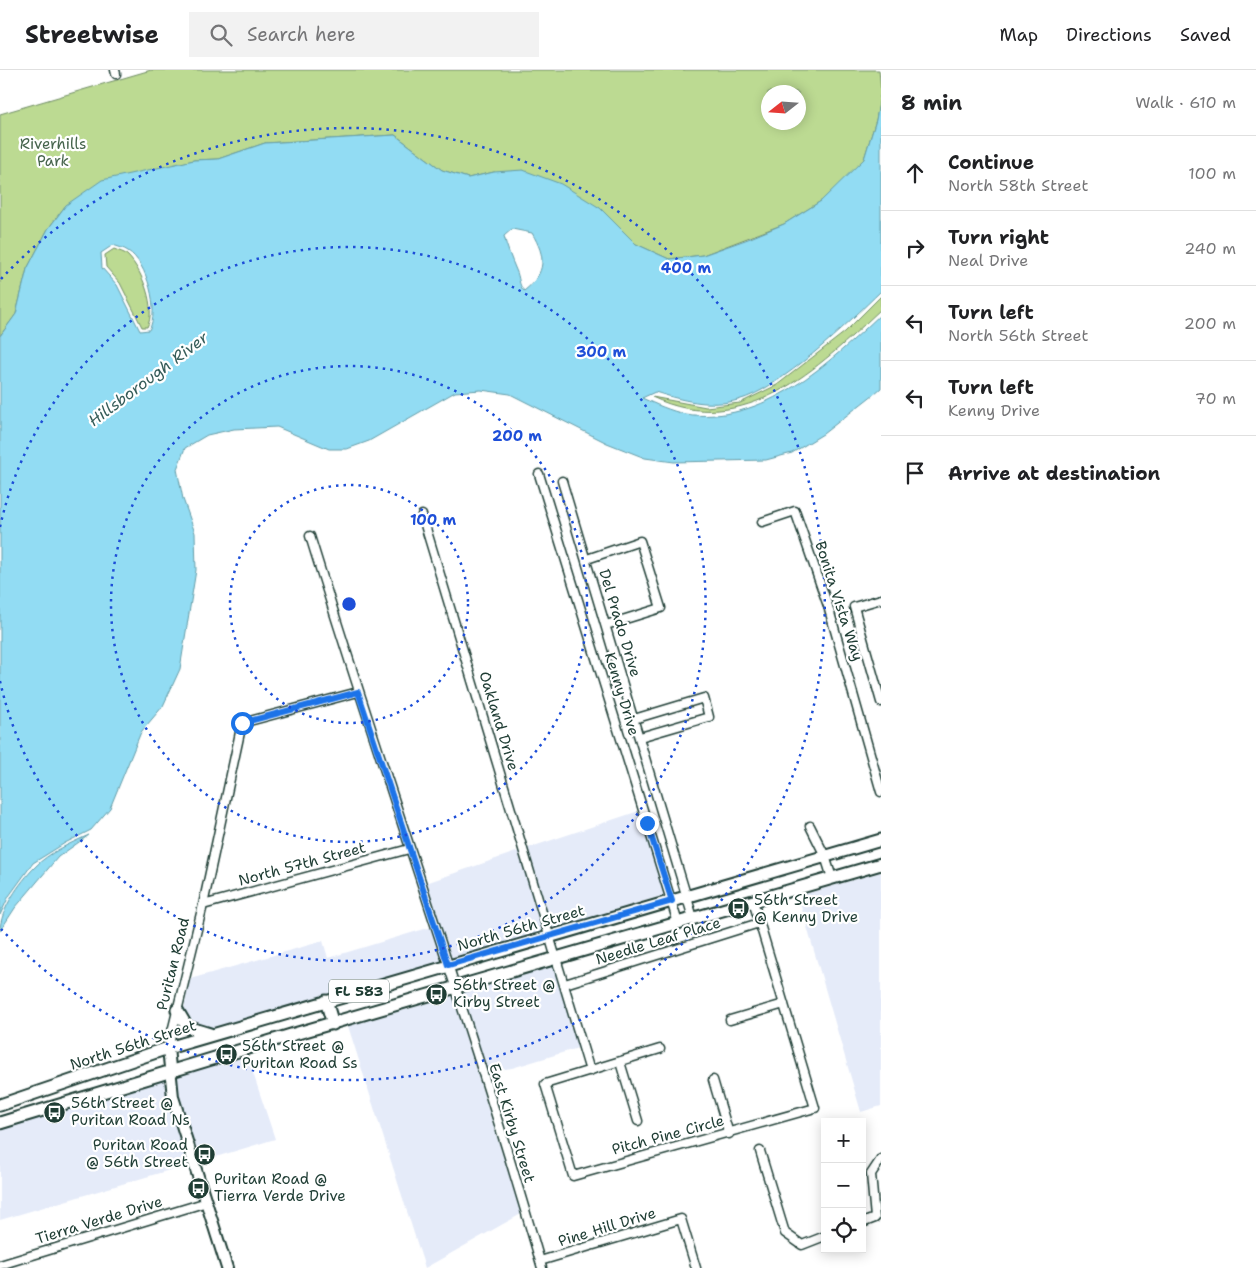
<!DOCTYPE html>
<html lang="en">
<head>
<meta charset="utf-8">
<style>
	body { margin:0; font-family:"Shantell Sans",sans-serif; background:#f2f2f2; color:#202124 }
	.controls { position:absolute; right:15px; bottom:15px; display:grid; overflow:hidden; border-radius:0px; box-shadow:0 2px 12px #0003 }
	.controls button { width:45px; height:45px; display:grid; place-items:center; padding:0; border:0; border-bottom:1px solid #e0e0e0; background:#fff; color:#202124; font:25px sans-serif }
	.compass { position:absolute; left:761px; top:15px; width:45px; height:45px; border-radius:50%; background:#fff; box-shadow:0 2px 12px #0003; rotate:253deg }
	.stop { position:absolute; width:15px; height:15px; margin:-11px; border:4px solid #1a73e8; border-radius:50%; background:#fff }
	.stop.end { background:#1a73e8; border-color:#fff; box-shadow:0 1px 5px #0008 }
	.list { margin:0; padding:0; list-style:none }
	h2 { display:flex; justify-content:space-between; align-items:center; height:65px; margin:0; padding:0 20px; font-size:21px }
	h2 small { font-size:16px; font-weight:400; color:#757577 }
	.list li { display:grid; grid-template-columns:32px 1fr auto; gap:15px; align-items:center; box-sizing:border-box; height:75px; padding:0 20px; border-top:1px solid #e0e0e0 }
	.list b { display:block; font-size:19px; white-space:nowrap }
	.list p { margin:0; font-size:16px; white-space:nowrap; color:#757577 }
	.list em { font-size:16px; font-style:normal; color:#757577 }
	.icon { flex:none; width:28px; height:28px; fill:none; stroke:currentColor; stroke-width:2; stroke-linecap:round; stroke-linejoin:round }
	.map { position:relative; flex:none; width:881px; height:1198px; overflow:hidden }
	header { display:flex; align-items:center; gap:30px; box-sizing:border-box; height:70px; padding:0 25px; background:#fff; border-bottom:1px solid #e0e0e0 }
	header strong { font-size:24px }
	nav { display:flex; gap:28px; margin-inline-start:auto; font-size:18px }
	.search { width:350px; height:45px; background:#f2f2f2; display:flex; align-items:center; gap:12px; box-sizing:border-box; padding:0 18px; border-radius:0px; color:#757577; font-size:19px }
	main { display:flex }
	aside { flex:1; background:#fff }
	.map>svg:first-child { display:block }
</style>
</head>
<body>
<header>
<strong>Streetwise</strong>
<div class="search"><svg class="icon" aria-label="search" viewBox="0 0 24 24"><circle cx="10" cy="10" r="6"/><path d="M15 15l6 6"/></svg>Search here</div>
<nav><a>Map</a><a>Directions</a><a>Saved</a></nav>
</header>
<main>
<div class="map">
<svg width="881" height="1198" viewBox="0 0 881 1198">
	<rect width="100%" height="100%" fill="#fff"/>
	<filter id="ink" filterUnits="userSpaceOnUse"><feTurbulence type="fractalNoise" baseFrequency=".02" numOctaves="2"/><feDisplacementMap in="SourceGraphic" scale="10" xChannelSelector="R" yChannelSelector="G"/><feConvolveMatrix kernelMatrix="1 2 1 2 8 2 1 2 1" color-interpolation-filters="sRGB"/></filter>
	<g filter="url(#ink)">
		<path fill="#e5ebf9" d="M639,741l26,84 -113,34 -24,-81z
			M519,781l25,81 -93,27 -25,-76z
			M881,802v234l-20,6 -63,-216z
			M431,857l11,35 -230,69 -22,-7 -7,-11 7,-34 133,-38 5,17z
			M554,896l24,82 -66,20 -26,4 -24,-79z
			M453,926l68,218 -96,54 -77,-242z
			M247,985l28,84 -76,23 -22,-66 -3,-20z
			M165,1009l3,20 22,65 -190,56v-92z"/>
		<path fill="#bcda92" stroke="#6e8c63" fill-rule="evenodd" d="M151,0h728l2,22 -5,28 -12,39 -18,20 -25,22 -37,23 -81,31 -34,4 -33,-15 -36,-36 -106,-36 -26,6 -26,-8 -47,-35 -130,8 -47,16 -24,1 -32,8 -96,37 -18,24 -21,40 -11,45 -16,22v-222zM768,22h30v30h-30z
			M114,179c4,2 11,3 14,7 14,14 29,53 19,71h-5l-22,-44 -14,-16 -1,-12z
			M881,226v13c-63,59 -136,132 -229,88l54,10 34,-4 37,-18 68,-53z"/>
		<path fill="#92dcf3" stroke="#649ca7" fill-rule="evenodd" d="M881,22v199c-33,32 -100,98 -143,109 -28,8 -57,0 -83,-8l-13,6c13,6 29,13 43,16 79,12 144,-51 196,-100v74l-7,6 -51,40 -31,19 -26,7 -92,2 -29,-4 -38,-15 -97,-49 -29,-4 -26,2 -86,49 -22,8h-18l-52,-22 -43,2 -27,6 -22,13 -8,21 6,30 12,34 1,37 -16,99 -17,37 -22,26 -31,76 -19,22 -26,13 -32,20 -24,33 -9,19v-579l16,-22 11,-45 21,-40 18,-24 36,-25 92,-20 24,-1 47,-16 130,-8 47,35 26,8 26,-6 29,-2 38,14 39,24 36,36 33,15 34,-4 45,-16 36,-15 37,-23 43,-42 12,-39zM512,159l20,4c14,24 15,39 -8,58 -6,-7 -4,-13 -8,-21 -5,-12 -9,-22 -12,-34zM113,175c5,2 11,3 15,6 19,11 32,60 21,79l-9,1 -23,-46 -15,-17 -1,-15z
			M89,765l-31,22 -43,51 -15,23c0,-21 20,-49 35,-64 13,-14 36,-24 54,-32z"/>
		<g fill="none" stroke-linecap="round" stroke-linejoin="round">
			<defs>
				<path id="street" d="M115,0l1,4
					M539,404l139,449
					M562,411l131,437
					M422,445l168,556
					M762,452l33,-11 33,95 53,186
					M310,466c75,244 161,486 232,732
					M587,489l53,-18 21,67 -55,17
					M881,529l-27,8 27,95
					M634,649l70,-21 5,19 -69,20
					M810,756l15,30 7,22
					M203,835l206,-56
					M565,914l194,-61
					M730,950l54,-16
					M168,978l35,-143 39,-182 116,-31
					M660,979l-115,35 28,92 242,-68 -62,-207
					M620,992l18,59
					M713,1010l16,54
					M760,1081l25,82 17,12 23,-9
					M862,1153l13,-5 -4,-44 10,-15
					M540,1191l141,-42 15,49
					M0,1195l207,-63"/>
				<path id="secondary" d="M168,978l5,49 54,171"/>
				<path id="primary" d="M326,931l7,23
					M177,940l10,17 23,7
					M0,1035l168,-57 713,-208
					M0,1053l291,-88 590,-171"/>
			</defs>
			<use href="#street" stroke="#1f3d34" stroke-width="11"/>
			<use href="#secondary" stroke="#1f3d34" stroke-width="14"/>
			<use href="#primary" stroke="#1f3d34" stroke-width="15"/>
			<use href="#street" stroke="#fff" stroke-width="8"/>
			<use href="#secondary" stroke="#fff" stroke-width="10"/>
			<use href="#primary" stroke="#fff" stroke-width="11"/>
		</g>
	</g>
	<g fill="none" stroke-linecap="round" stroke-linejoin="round" filter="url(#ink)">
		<path stroke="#1a73e8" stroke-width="6" d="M242,653l116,-31 90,273 224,-64 -25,-78"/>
	</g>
	<g fill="none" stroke="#1d4ed8" stroke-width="2.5" stroke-dasharray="2.5 5">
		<circle cx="349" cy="534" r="119"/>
		<circle cx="349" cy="534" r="238"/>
		<path d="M0 457A357 357 0 1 1 0 611"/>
		<path d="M1 209A476 476 0 1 1 1 859"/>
	</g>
	<defs>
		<symbol id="bus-disc" viewBox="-11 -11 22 22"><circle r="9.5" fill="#1f3d34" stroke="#fff"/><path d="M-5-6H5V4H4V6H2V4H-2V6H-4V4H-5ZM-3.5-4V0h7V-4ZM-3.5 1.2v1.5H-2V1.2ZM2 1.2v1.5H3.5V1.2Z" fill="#fff"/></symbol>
	</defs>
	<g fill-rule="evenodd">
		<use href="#bus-disc" x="726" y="826" width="25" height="25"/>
		<use href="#bus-disc" x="424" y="912" width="25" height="25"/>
		<use href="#bus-disc" x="214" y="972" width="25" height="25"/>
		<use href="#bus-disc" x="42" y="1030" width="25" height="25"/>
		<use href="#bus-disc" x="192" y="1072" width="25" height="25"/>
		<use href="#bus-disc" x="186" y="1106" width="25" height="25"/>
	</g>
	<g text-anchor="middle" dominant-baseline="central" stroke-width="4.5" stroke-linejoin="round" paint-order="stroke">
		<rect fill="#fff" stroke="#627771" stroke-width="1" x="329" y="909.5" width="60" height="23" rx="4"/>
		<g font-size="14" font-weight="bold" fill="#1f3d34">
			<text x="359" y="921">FL 583</text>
		</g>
		<g font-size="15" fill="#46644c" stroke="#fff">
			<text x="53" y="74">Riverhills<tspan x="53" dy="17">Park</tspan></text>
		</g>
		<g font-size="15" fill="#1f3d34" stroke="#fff">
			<text transform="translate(839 531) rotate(72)">Bonita Vista Way</text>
			<text transform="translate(620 553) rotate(73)">Del Prado Drive</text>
			<text transform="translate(622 624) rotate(73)">Kenny Drive</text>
			<text transform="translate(499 651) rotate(73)">Oakland Drive</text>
			<text transform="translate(302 794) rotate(-15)">North 57th Street</text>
			<text transform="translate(521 858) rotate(-16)">North 56th Street</text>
			<text transform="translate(658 871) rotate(-17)">Needle Leaf Place</text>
			<text transform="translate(173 894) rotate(-76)">Puritan Road</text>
			<text transform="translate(133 975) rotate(-18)">North 56th Street</text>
			<text transform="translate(512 1053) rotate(73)">East Kirby Street</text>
			<text transform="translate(668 1065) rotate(-15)">Pitch Pine Circle</text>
			<text transform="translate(99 1150) rotate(-17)">Tierra Verde Drive</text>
			<text transform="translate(607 1157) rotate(-17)">Pine Hill Drive</text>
		</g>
		<g font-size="15" fill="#1f3d34" stroke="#fff" text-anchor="start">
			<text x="754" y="830">56th Street<tspan x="754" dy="17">@ Kenny Drive</tspan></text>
			<text x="453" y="915">56th Street @<tspan x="453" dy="17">Kirby Street</tspan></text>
			<text x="242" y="976">56th Street @<tspan x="242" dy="17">Puritan Road Ss</tspan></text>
			<text x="71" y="1033">56th Street @<tspan x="71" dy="17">Puritan Road Ns</tspan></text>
			<text x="188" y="1075" text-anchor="end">Puritan Road<tspan x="188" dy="17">@ 56th Street</tspan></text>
			<text x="214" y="1109">Puritan Road @<tspan x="214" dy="17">Tierra Verde Drive</tspan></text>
		</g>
		<g font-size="16" font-style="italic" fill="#365d5a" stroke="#fff">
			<text transform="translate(148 309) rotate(-37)">Hillsborough River</text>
		</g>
	</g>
	<circle cx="349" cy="534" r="8" fill="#1d4ed8" stroke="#fff" stroke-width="2.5"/>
	<g font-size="15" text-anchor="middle" font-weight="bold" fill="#1d4ed8" stroke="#fff" stroke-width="4.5" stroke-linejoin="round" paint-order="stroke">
		<text x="686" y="203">400 m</text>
		<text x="601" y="287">300 m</text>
		<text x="517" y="371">200 m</text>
		<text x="433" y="455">100 m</text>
	</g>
</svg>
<div class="controls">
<button>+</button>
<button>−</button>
<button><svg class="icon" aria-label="locate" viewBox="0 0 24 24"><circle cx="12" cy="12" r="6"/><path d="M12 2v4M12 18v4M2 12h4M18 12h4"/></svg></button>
</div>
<svg class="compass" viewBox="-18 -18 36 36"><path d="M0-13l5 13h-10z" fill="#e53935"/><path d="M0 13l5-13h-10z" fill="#757577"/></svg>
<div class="stop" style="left:242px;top:653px"></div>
<div class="stop end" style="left:647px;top:753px"></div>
</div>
<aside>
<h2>8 min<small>Walk · 610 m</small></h2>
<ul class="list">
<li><svg class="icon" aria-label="ahead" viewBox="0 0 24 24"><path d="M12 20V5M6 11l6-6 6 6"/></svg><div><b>Continue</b><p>North 58th Street</p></div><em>100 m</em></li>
<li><svg class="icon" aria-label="right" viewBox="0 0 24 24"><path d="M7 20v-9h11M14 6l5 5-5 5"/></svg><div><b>Turn right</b><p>Neal Drive</p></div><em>240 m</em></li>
<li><svg class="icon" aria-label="left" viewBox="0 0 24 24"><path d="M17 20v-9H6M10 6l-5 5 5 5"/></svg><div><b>Turn left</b><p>North 56th Street</p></div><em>200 m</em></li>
<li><svg class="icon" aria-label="left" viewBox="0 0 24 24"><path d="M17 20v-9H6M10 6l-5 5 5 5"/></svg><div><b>Turn left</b><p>Kenny Drive</p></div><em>70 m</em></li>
<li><svg class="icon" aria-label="arrive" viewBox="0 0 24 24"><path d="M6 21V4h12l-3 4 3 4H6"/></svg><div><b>Arrive at destination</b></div></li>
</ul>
</aside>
</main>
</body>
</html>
